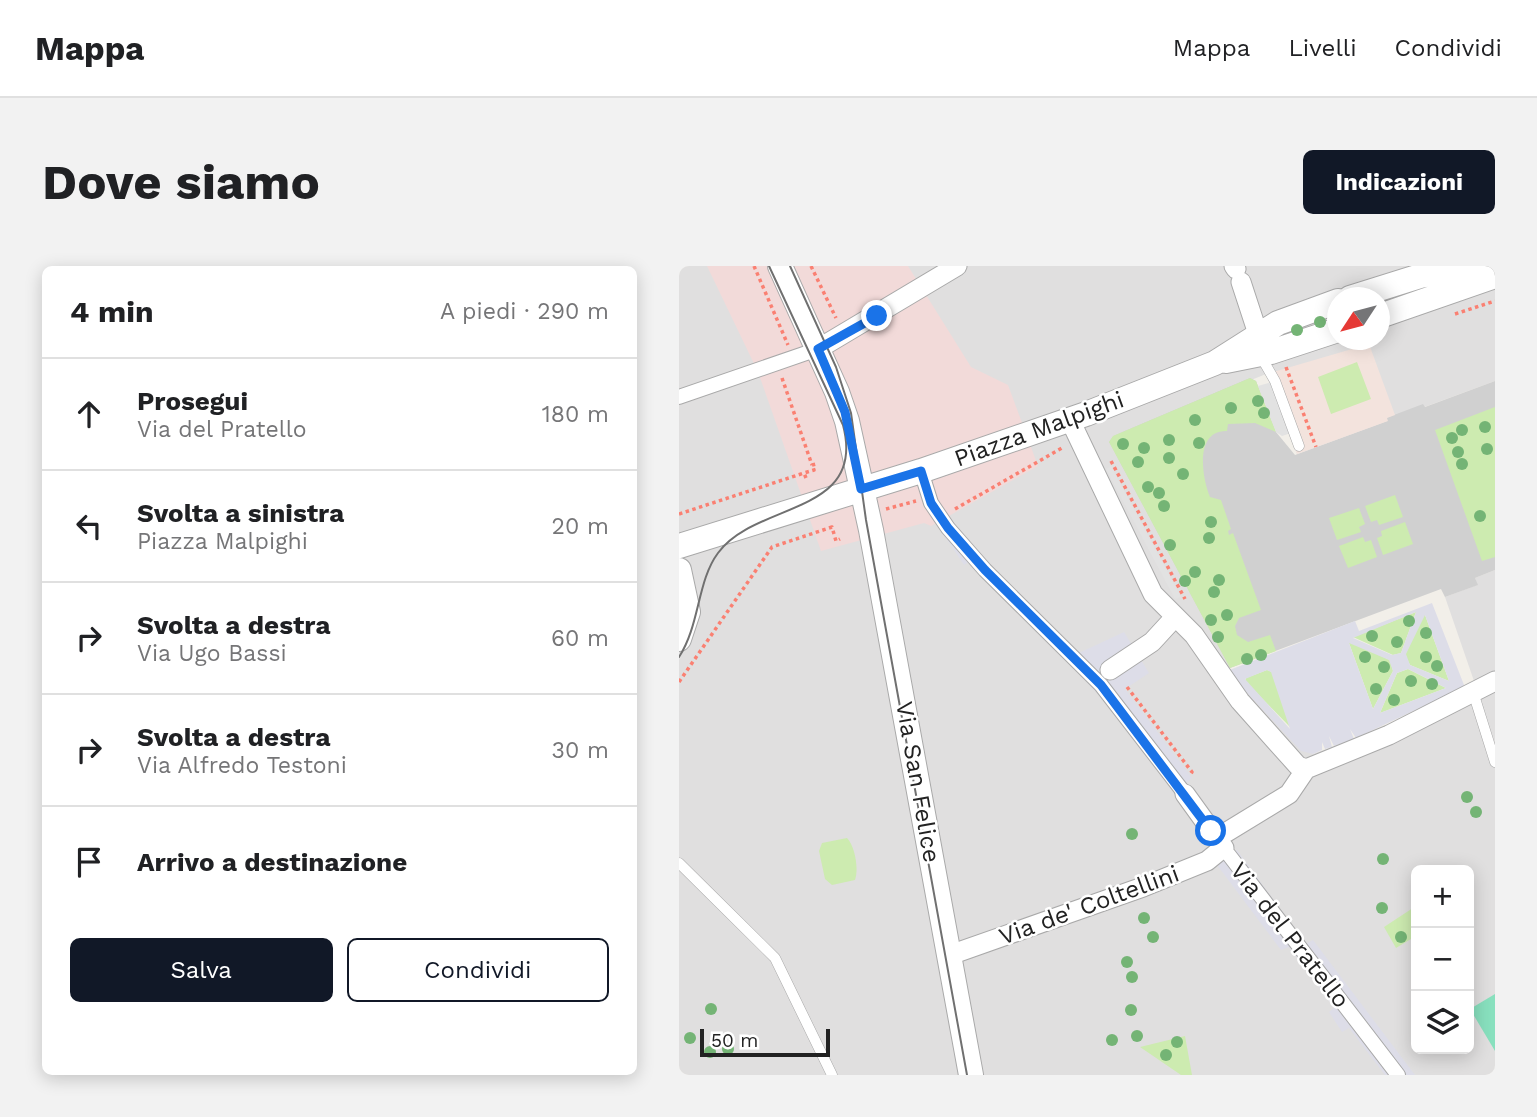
<!DOCTYPE html>
<html lang="it">
<head>
<meta charset="utf-8">
<style>
	body { margin:0; font-family:"Work Sans",sans-serif; background:#f2f2f2; color:#202124 }
	.controls { position:absolute; right:21px; bottom:21px; display:grid; overflow:hidden; border-radius:10px; box-shadow:0 4px 18px #0003 }
	.controls button { width:63px; height:63px; display:grid; place-items:center; padding:0; border:0; border-bottom:2px solid #e0e0e0; background:#fff; color:#202124; font:35px sans-serif }
	.compass { position:absolute; left:648px; top:21px; width:63px; height:63px; border-radius:50%; background:#fff; box-shadow:0 4px 18px #0003; rotate:234deg }
	.scale { position:absolute; left:21px; bottom:18px; width:130px; box-sizing:border-box; padding-left:7px; border:4px solid #222; border-top:0; font-size:19px; line-height:24px; white-space:nowrap; color:#222; -webkit-text-stroke:5px #fff; paint-order:stroke }
	.stop { position:absolute; width:21px; height:21px; margin:-16px; border:5px solid #1a73e8; border-radius:50%; background:#fff }
	.stop.end { background:#1a73e8; border-color:#fff; box-shadow:0 2px 7px #0008 }
	.list { margin:0; padding:0; list-style:none }
	h2 { display:flex; justify-content:space-between; align-items:center; height:91px; margin:0; padding:0 28px; font-size:30px }
	h2 small { font-size:23px; font-weight:400; color:#757577 }
	.list li { display:grid; grid-template-columns:46px 1fr auto; gap:21px; align-items:center; box-sizing:border-box; height:112px; padding:0 28px; border-top:2px solid #e0e0e0 }
	.list b { display:block; font-size:26px; white-space:nowrap }
	.list p { margin:0; font-size:23px; white-space:nowrap; color:#757577 }
	.list em { font-size:23px; font-style:normal; color:#757577 }
	.actions { display:flex; gap:14px; padding:21px 28px }
	.actions a { flex:1; padding:16px 0; border:2px solid #111827; border-radius:10px; text-align:center; font-size:24px; color:#111827 }
	.actions .main { background:#111827; color:#fff }
	.icon { flex:none; width:38px; height:38px; fill:none; stroke:currentColor; stroke-width:2; stroke-linecap:round; stroke-linejoin:round }
	.map { position:relative; flex:none; width:816px; height:809px; overflow:hidden; border-radius:10px }
	header { display:flex; align-items:center; gap:42px; box-sizing:border-box; height:98px; padding:0 35px; background:#fff; border-bottom:2px solid #e0e0e0 }
	header strong { font-size:33px }
	nav { display:flex; gap:38px; margin-inline-start:auto; font-size:24px }
	.intro { display:flex; align-items:center; justify-content:space-between; box-sizing:border-box; height:168px; padding:0 42px }
	h1 { margin:0; font-size:49px }
	.button { padding:18px 32px; border-radius:10px; background:#111827; color:#fff; font-size:24px; font-weight:700 }
	main { display:flex; gap:42px; padding:0 42px }
	aside { flex:1; background:#fff; border-radius:10px; box-shadow:0 4px 18px #0003 }
	.map>svg:first-child { display:block }
</style>
</head>
<body>
<header>
<strong>Mappa</strong>
<nav><a>Mappa</a><a>Livelli</a><a>Condividi</a></nav>
</header>
<div class="intro"><h1>Dove siamo</h1><a class="button">Indicazioni</a></div>
<main>
<aside>
<h2>4 min<small>A piedi · 290 m</small></h2>
<ul class="list">
<li><svg class="icon" aria-label="ahead" viewBox="0 0 24 24"><path d="M12 20V5M6 11l6-6 6 6"/></svg><div><b>Prosegui</b><p>Via del Pratello</p></div><em>180 m</em></li>
<li><svg class="icon" aria-label="left" viewBox="0 0 24 24"><path d="M17 20v-9H6M10 6l-5 5 5 5"/></svg><div><b>Svolta a sinistra</b><p>Piazza Malpighi</p></div><em>20 m</em></li>
<li><svg class="icon" aria-label="right" viewBox="0 0 24 24"><path d="M7 20v-9h11M14 6l5 5-5 5"/></svg><div><b>Svolta a destra</b><p>Via Ugo Bassi</p></div><em>60 m</em></li>
<li><svg class="icon" aria-label="right" viewBox="0 0 24 24"><path d="M7 20v-9h11M14 6l5 5-5 5"/></svg><div><b>Svolta a destra</b><p>Via Alfredo Testoni</p></div><em>30 m</em></li>
<li><svg class="icon" aria-label="arrive" viewBox="0 0 24 24"><path d="M6 21V4h12l-3 4 3 4H6"/></svg><div><b>Arrivo a destinazione</b></div></li>
</ul>
<div class="actions"><a class="main">Salva</a><a>Condividi</a></div>
</aside>
<div class="map">
<svg width="816" height="809" viewBox="0 0 816 809">
	<rect width="100%" height="100%" fill="#f2efe9"/>
	<path fill="#e0dfdf" fill-rule="evenodd" d="M0,0h816v115l-198,73 -31,-80 -153,62 -4,6 121,226 -2,2 85,84 69,-26 92,-47 -29,-84 32,-12 -2,-7 20,-8v505h-816zM659,32h42v42h-42zM737,604h53v179h-53z"/>
	<path fill="#f2dad9" d="M28,0h201l63,101 37,18 30,81 -107,60 -7,-3 -103,28 -63,-179z"/>
	<path fill="#d0d0d0" d="M571,112l6,3 20,51 19,23 92,-34 -1,-3 37,-14 2,3 70,-26v189l-20,8 3,7 -33,12 -4,-8 -211,79 -121,-226 4,-6z"/>
	<path fill="#f3e3dd" d="M690,78l26,71 -8,3 1,3 -91,33 -30,-80z"/>
	<path fill="#cdebb0" d="M678,96l14,37 -40,15 -13,-37z
		M571,112l6,3 20,51 -21,-9 -27,1 -1,7c-33,-1 -25,47 -17,66l11,3 10,29 -3,2 1,4 4,-2 28,77 -22,8 -4,8 2,9 11,7 22,-7 6,16 -46,17 -121,-226 4,-6z
		M816,141v150l-13,4 -47,-131z
		M716,229l8,22 -24,8 -2,-5 -6,2 -6,-16z
		M680,242l6,16 -6,3 2,5 -24,8 -8,-22z
		M726,256l8,22 -30,11 -6,-17 5,-2 -1,-5z
		M684,271l2,5 6,-2 6,17 -29,11 -9,-22z
		M737,346l-15,41 -8,2 -40,-18z
		M744,349h2l24,66 -39,-16 -5,-10z
		M672,376l39,18 3,11 -20,38 -24,-66z
		M729,403l38,19 -66,25 17,-40z
		M588,404l5,2 19,56 -46,-47 1,-3z
		M168,572c8,8 12,31 8,42l-23,5 -7,-6 -6,-28 3,-8z
		M737,640v30l-20,12 -12,-21z
		M506,770l7,39h-11l-41,-28z"/>
	<path fill="#88e0be" d="M816,728v57l-25,-42z"/>
	<path fill="#e2e2e2" d="M596,115l19,51 -12,4 -6,-4 -18,-46z
		M432,200l70,131 -6,2 -69,-130z"/>
	<path fill="#dddde8" fill-rule="evenodd" d="M265,244l33,43 102,100 45,-21 25,41 -24,16 67,89 -7,6 -215,-223 -6,4 -32,-48z
		M753,337l32,82 -2,3 -106,50 -6,-9 4,10 -20,7 -5,-10 3,11 -7,2 -3,-7v8l-9,4 -12,-3 -74,-80 128,-50 4,10zM737,346l-15,41 -9,2 -39,-17zM746,349l24,66 -39,-16 -4,-11zM670,377l40,17 4,11 -20,38zM729,403l38,19 -66,25 17,-40zM588,404l4,2 19,57 -45,-50z
		M558,584l69,94 7,-4 102,135h-30l-36,-47 -7,4 -13,-20 5,-4 -6,-9 -39,-52 -8,3 -64,-85z"/>
	<g fill="none" stroke-linecap="round" stroke-linejoin="round">
		<defs>
			<path id="service" d="M581,89l15,26 24,65
				M794,426l22,70
				M0,597l96,95 57,117"/>
			<path id="pedestrian" d="M0,131l139,-48
				M242,205l10,32 17,25 37,42 116,115 84,109
				M550,589l169,220"/>
			<path id="minor" d="M555,0l2,3
				M562,16l17,52
				M139,83l139,-83
				M391,154l83,174 41,41 46,66 58,65 8,3 83,-34 106,-54
				M431,404l42,-28 23,-25
				M506,528l39,54
				M538,572l72,-44 17,-25
				M271,689l193,-68 64,-26 16,-13"/>
			<path id="tertiary" d="M101,0l57,126 10,29 24,109 100,545
				M671,32l70,-22 55,-10
				M701,50l115,-40
				M547,95l45,-9 67,-22
				M0,280l242,-75 165,-57 129,-51 63,-40 60,-22
				M0,304l9,42 -9,27"/>
		</defs>
		<use href="#service" stroke="#a9a9a9" stroke-width="11"/>
		<use href="#pedestrian" stroke="#a9a9a9" stroke-width="16"/>
		<use href="#minor" stroke="#a9a9a9" stroke-width="21"/>
		<use href="#tertiary" stroke="#a9a9a9" stroke-width="26"/>
		<path stroke="#fa8072" stroke-width="3.5" stroke-dasharray="3.5 3.5" stroke-linecap="butt" d="M75,0l34,79
			M132,0l25,52
			M776,48l40,-13
			M675,78l17,-4
			M607,101l30,80
			M103,112l30,87
			M432,195l74,138
			M127,212l-2,-5 10,-3 -2,-5 4,-1
			M207,243l30,-8
			M276,243l107,-61
			M0,248l125,-41
			M0,416l93,-135 60,-20 4,14 4,-2
			M448,421l65,85 -2,3"/>
		<use href="#service" stroke="#fff" stroke-width="10"/>
		<use href="#pedestrian" stroke="#fff" stroke-width="14"/>
		<use href="#minor" stroke="#fff" stroke-width="19"/>
		<use href="#tertiary" stroke="#fff" stroke-width="24"/>
		<path stroke="#707070" stroke-width="2" d="M111,0l46,101 15,46 15,107 101,555
			M0,391c21,-32 18,-76 39,-104 38,-52 149,-37 125,-128l-74,-159"/>
	</g>
	<g fill="#74b475">
		<circle cx="641" cy="56" r="6"/>
		<circle cx="618" cy="64" r="6"/>
		<circle cx="579" cy="135" r="6"/>
		<circle cx="552" cy="142" r="6"/>
		<circle cx="585" cy="147" r="6"/>
		<circle cx="516" cy="154" r="6"/>
		<circle cx="806" cy="161" r="6"/>
		<circle cx="783" cy="164" r="6"/>
		<circle cx="773" cy="172" r="6"/>
		<circle cx="490" cy="174" r="6"/>
		<circle cx="520" cy="177" r="6"/>
		<circle cx="444" cy="178" r="6"/>
		<circle cx="465" cy="182" r="6"/>
		<circle cx="808" cy="183" r="6"/>
		<circle cx="779" cy="186" r="6"/>
		<circle cx="490" cy="192" r="6"/>
		<circle cx="459" cy="196" r="6"/>
		<circle cx="783" cy="198" r="6"/>
		<circle cx="504" cy="208" r="6"/>
		<circle cx="469" cy="221" r="6"/>
		<circle cx="480" cy="227" r="6"/>
		<circle cx="485" cy="240" r="6"/>
		<circle cx="801" cy="250" r="6"/>
		<circle cx="532" cy="256" r="6"/>
		<circle cx="530" cy="272" r="6"/>
		<circle cx="491" cy="279" r="6"/>
		<circle cx="516" cy="306" r="6"/>
		<circle cx="540" cy="314" r="6"/>
		<circle cx="506" cy="315" r="6"/>
		<circle cx="535" cy="326" r="6"/>
		<circle cx="548" cy="349" r="6"/>
		<circle cx="532" cy="354" r="6"/>
		<circle cx="730" cy="355" r="6"/>
		<circle cx="747" cy="367" r="6"/>
		<circle cx="693" cy="370" r="6"/>
		<circle cx="539" cy="371" r="6"/>
		<circle cx="718" cy="376" r="6"/>
		<circle cx="582" cy="389" r="6"/>
		<circle cx="686" cy="391" r="6"/>
		<circle cx="747" cy="391" r="6"/>
		<circle cx="568" cy="393" r="6"/>
		<circle cx="758" cy="400" r="6"/>
		<circle cx="705" cy="401" r="6"/>
		<circle cx="732" cy="415" r="6"/>
		<circle cx="753" cy="418" r="6"/>
		<circle cx="697" cy="423" r="6"/>
		<circle cx="715" cy="434" r="6"/>
		<circle cx="788" cy="531" r="6"/>
		<circle cx="797" cy="546" r="6"/>
		<circle cx="453" cy="568" r="6"/>
		<circle cx="704" cy="593" r="6"/>
		<circle cx="703" cy="642" r="6"/>
		<circle cx="465" cy="652" r="6"/>
		<circle cx="474" cy="671" r="6"/>
		<circle cx="722" cy="671" r="6"/>
		<circle cx="448" cy="696" r="6"/>
		<circle cx="453" cy="711" r="6"/>
		<circle cx="32" cy="743" r="6"/>
		<circle cx="452" cy="744" r="6"/>
		<circle cx="458" cy="770" r="6"/>
		<circle cx="11" cy="772" r="6"/>
		<circle cx="433" cy="774" r="6"/>
		<circle cx="498" cy="776" r="6"/>
		<circle cx="49" cy="783" r="6"/>
		<circle cx="31" cy="786" r="6"/>
		<circle cx="487" cy="789" r="6"/>
	</g>
	<g fill="none" stroke-linecap="round" stroke-linejoin="round">
		<path stroke="#1a73e8" stroke-width="9" d="M198,50l-59,33 27,63 16,77 60,-18 10,32 17,25 37,42 116,115 110,146"/>
	</g>
	<g text-anchor="middle" dominant-baseline="central" stroke-width="5" stroke-linejoin="round" paint-order="stroke">
		<g font-size="24" fill="#222" stroke="#fff">
			<text transform="translate(360 163) rotate(-20)">Piazza Malpighi</text>
			<text transform="translate(239 516) rotate(80)">Via San Felice</text>
			<text transform="translate(410 639) rotate(-20)">Via de' Coltellini</text>
			<text transform="translate(611 669) rotate(52)">Via del Pratello</text>
		</g>
	</g>
</svg>
<div class="controls">
<button>+</button>
<button>−</button>
<button><svg class="icon" aria-label="layers" viewBox="0 0 24 24"><path d="M12 4l9 5-9 5-9-5zM3 14l9 5 9-5"/></svg></button>
</div>
<svg class="compass" viewBox="-18 -18 36 36"><path d="M0-13l5 13h-10z" fill="#e53935"/><path d="M0 13l5-13h-10z" fill="#757577"/></svg>
<div class="scale">50 m</div>
<div class="stop" style="left:532px;top:565px"></div>
<div class="stop end" style="left:198px;top:50px"></div>
</div>
</main>
</body>
</html>
